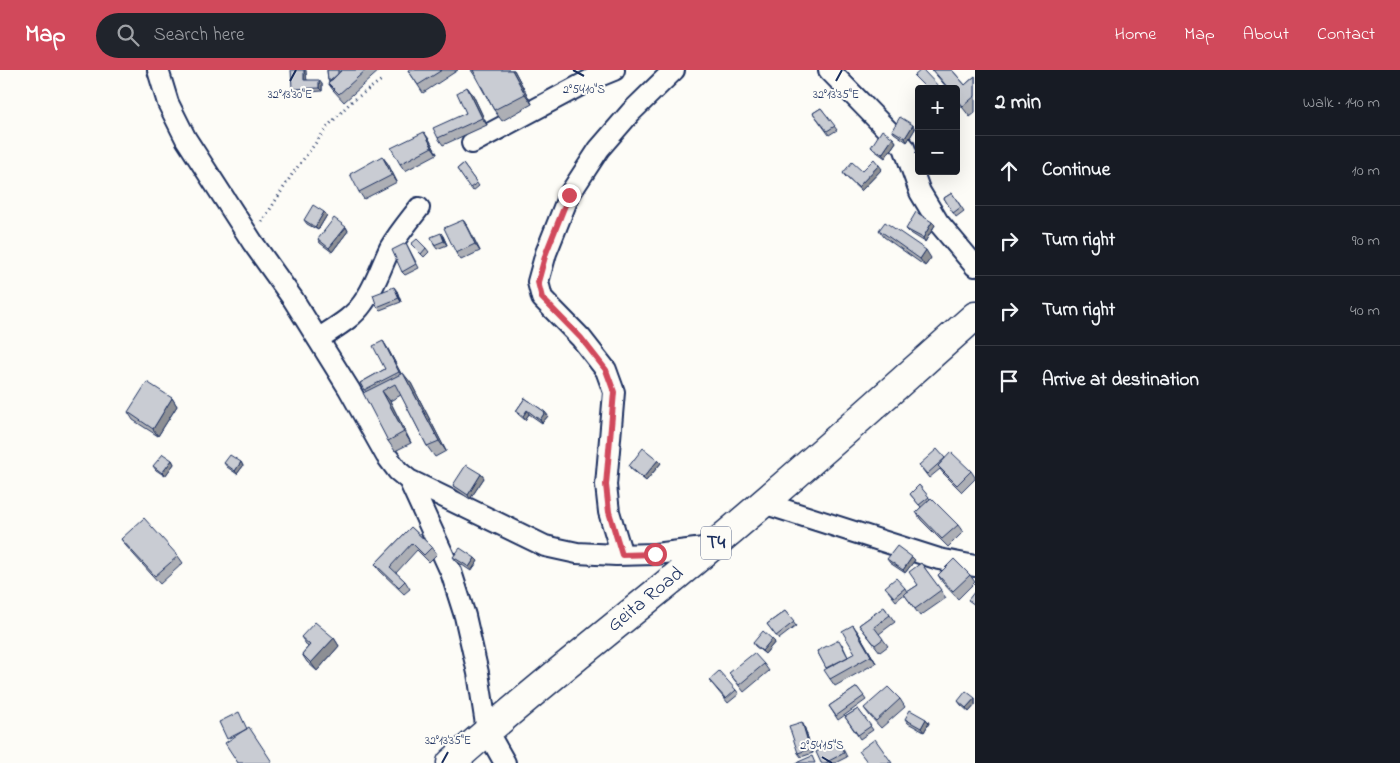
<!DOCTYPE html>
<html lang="en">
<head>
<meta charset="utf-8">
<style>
	body { margin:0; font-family:"Indie Flower",sans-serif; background:#20242c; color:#f1f3f6 }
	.controls { position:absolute; right:15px; top:15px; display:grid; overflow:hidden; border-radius:5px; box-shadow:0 5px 20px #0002 }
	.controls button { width:45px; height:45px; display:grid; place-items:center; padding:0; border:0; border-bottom:1px solid #363941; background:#171b24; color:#f1f3f6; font:25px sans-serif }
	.stop { position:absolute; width:15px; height:15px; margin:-11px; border:4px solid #d1495b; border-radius:50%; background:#fff }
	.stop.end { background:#d1495b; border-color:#fff; box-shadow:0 1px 5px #0008 }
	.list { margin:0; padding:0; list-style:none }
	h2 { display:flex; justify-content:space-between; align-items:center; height:65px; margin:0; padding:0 20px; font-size:21px }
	h2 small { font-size:16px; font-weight:400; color:#9ea1a6 }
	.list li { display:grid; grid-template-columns:32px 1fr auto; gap:15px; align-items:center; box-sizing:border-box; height:70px; padding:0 20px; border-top:1px solid #363941 }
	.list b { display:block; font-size:19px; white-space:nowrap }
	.list em { font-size:16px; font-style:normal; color:#9ea1a6 }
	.icon { flex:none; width:28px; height:28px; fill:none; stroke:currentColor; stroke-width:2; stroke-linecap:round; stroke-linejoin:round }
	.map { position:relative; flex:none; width:975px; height:693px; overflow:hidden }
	header { display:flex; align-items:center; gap:30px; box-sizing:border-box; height:70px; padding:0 25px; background:#d1495b; color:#fff }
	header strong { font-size:24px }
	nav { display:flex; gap:28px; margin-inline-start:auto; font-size:18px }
	.search { width:350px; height:45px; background:#20242c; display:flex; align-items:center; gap:12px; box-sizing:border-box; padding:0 18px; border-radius:28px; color:#9ea1a6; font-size:19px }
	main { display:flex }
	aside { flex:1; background:#171b24 }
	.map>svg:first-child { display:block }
</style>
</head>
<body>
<header>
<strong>Map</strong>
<div class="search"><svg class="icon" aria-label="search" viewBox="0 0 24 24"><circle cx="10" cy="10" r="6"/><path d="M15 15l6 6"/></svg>Search here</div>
<nav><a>Home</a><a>Map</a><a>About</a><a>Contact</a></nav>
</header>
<main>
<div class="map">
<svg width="975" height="693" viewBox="0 0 975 693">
	<rect width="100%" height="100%" fill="#fdfcf7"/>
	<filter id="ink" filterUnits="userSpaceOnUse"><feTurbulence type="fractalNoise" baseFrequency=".02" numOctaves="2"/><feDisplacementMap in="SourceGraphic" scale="10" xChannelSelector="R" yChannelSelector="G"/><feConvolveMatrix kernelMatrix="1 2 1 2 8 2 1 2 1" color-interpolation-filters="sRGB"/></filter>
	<g filter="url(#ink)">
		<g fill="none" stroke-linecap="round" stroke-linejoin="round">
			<defs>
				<path id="minor" d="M158,0l10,33 18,36 67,104 40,56 56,90 37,66 12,16 11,9 136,66 32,7 39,2 39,-1 57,-7
					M829,0l75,77 16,45 18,30 37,44
					M472,73l120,-64 22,-9
					M318,269c16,-11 34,-20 45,-36 12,-16 18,-36 27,-55 8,-14 19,-27 29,-40
					M409,410l42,92 14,44 13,57 9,58 18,32
					M763,433l176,56 36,7
					M622,485l-13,-43 -3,-27 8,-93 -8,-22 -25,-32 -39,-40 -4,-16 8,-29 23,-58 30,-46 32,-37 43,-42"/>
				<path id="trunk" d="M451,693c84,-75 173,-143 259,-215 91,-75 177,-154 265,-232"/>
			</defs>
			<use href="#minor" stroke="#1b2f5e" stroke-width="24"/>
			<use href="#trunk" stroke="#1b2f5e" stroke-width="31"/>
			<path stroke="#1b2f5e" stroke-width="3" stroke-dasharray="1 4" stroke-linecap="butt" d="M262,152l31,-49 37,-49 21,-22 32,-23"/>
			<use href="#minor" stroke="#fdfcf7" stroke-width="20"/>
			<use href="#trunk" stroke="#fdfcf7" stroke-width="28"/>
		</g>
		<path fill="#adafb5" stroke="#1b2f5e" d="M327,0h13v2l2,-2h38l-36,32 -11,-12 -5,-7 1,-1 -1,-2z
			M408,0h50l-35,23z
			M471,0h43l18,34 -30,17 -8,-11 -19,-34z
			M932,0h20l13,15 10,-9v37l-5,4 -14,-18v-10h-8z
			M307,10l15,4v7l-27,2 -3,-4z
			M467,17l6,8 14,30 -44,20 -5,-7 28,-25z
			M821,38l16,22 -8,5 -16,-22z
			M915,59l-8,13 -13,-9 -2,-3z
			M893,68l3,4 -11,16 -11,-8 -3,-3z
			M429,69l8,15 -32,17 -5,-7z
			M382,86l6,8 9,18 -33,17 -5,-7z
			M463,94l16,22 -6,5 -16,-22z
			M882,99l-21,22 -16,-15 -2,-3 19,-2z
			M952,123l12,18 -8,6 -12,-19z
			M327,145l-9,15 -11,-6 -3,-4z
			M463,150l5,7 12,24 -19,9 -5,-7z
			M935,155l-10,17 -16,-10 -3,-3z
			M346,157l2,4 -16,21 -12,-9 -2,-4z
			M879,160l52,28 -6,8 -41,-29z
			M443,166l4,9 -10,4 -3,-4z
			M406,173l13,25 -14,7 -3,-3z
			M411,174l15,4 3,4 -5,5z
			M397,221l4,11 -21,8 -3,-3z
			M383,271l5,8 13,25 10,9 35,68 -11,6 -8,-11 -26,-51 -11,6 21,42 -16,8 -7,-10 -22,-49 -6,-9 25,-14z
			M172,328l5,8 -19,30 -25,-16 -5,-8z
			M525,328l20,14 3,4 -6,7 -13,-9 -4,6 -7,-6 -2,-3z
			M945,388l26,13 4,6v2l-13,13 -19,-19 -3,-4 -11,9 -10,-13z
			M172,390l2,4 -9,12 -9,-6 -3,-4z
			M658,390l3,3 -15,18 -15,-12 -2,-3z
			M241,392l2,4 -6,8 -10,-7 -3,-4z
			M481,404l3,4 -14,21 -15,-10 -2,-4z
			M919,415l11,14 28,26 5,7 -15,15 -27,-27 -5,-8 5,-5 -11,-13z
			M411,457l21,20 5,7 -8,8 -12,-12 -21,23 9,8 5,8 -6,5 -24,-23 -5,-7z
			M121,469l57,17 5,7 -23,21 -34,-38z
			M453,487l25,4 -7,10 -15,-10z
			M887,489l28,1 -10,13 -15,-10z
			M921,493l25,35 -26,18 -16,-22 14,-9z
			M938,505h32l5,7 -17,17 -15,-16z
			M905,518l2,4 -11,9 -8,-10z
			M884,537l11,15 -16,12 9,12 -8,6 -21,-27z
			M785,541l11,15 -17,13 -12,-15z
			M858,562l18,31 -41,23 -5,-7 -3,-10 -10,-18 25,-7 6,13 7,-4z
			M301,567l33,1 5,8 -22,25 -10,-9 -5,-8 6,-7z
			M772,569l3,3 -10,12 -10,-8 -2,-3z
			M764,594l5,7 -25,21 -15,-19z
			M709,610l27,10 3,4 -11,9z
			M857,617l9,13 -28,20 -9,-14z
			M900,629l5,8 -24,21 -11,-12 -6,-8z
			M975,629v6l-6,7 -8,-7 -3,-4z
			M858,639l15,21 -13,9 -15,-22z
			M905,649h21l3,4 -5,9 -16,-9z
			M804,656l9,27 -12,4 -3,-4z
			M841,675l6,12 -12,6h-14z"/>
		<path fill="#8d8f94" stroke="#1b2f5e" d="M304,0h2l1,14 -3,-4z
			M512,0h2l18,34 -7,-10z
			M319,10l3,4v7l-3,-3z
			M467,17l6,8 14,30 -5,-7z
			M913,55l2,4 -8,13 -2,-4z
			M424,62l5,7 8,15 -5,-7z
			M893,68l3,4 -11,16 -3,-4z
			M382,86l6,8 9,18 -5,-7z
			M879,95l3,4 -21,22 -3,-4z
			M324,142l3,3 -9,15 -3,-3z
			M463,150l5,7 12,24 -5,-7z
			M932,152l3,3 -10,17 -2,-4z
			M346,157l2,4 -16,21 -3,-4z
			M441,163l2,3 4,9 -3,-4z
			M926,180l5,8 -6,8 -5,-7z
			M394,217l3,4 4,11 -2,-4z
			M383,271l5,8 16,30 -5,-7z
			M403,303l8,10 35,68 -7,-10z
			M382,321l8,10 21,42 -7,-11z
			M172,328l5,8 -19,30 -5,-7z
			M527,340l2,4 -4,6 -2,-4z
			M545,342l3,4 -6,7 -2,-3z
			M172,390l2,4 -9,12 -3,-3z
			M658,390l3,3 -15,18 -3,-3z
			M241,392l2,4 -6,8 -2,-3z
			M481,404l3,4 -14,21 -2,-4z
			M912,487l3,3 -10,13 -2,-3z
			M475,488l3,3 -7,10 -2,-4z
			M853,555l5,7 18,31 -5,-7z
			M334,568l5,8 -22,25 -6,-8z
			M772,569l3,3 -10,12 -3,-3z
			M975,628v7l-6,7 -3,-4z
			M926,649l3,4 -5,9 -3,-4z
			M802,652l2,4 9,27 -3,-4z"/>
		<path fill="#c9ccd3" stroke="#1b2f5e" d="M291,0h13v10h15v8l-27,1z
			M327,0h11v4l-6,6h-4z
			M342,0h24l-27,24 -11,-11z
			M408,0h34l-24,15z
			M473,0h39l13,24 -31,16z
			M921,0h2l18,19h-14l-13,-13z
			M933,0h19l13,15 10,-9v20l-12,10 -7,-8v-9h-7z
			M467,17l15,31 -44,20 -5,-10 33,-15 -9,-20z
			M821,38l14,18 -8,5 -14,-18z
			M919,45v8l-4,-2z
			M900,47l13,8 -8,13 -13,-8z
			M882,60l11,8 -11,16 -11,-7z
			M424,62l8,15 -32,17 -9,-16z
			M919,79v7l-4,-3z
			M382,86l10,19 -33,17 -9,-18z
			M874,89l5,6 -21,22 -15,-14 9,-11 10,9z
			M463,94l14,19 -7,5 -13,-19z
			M952,123l9,14 -8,6 -9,-15z
			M313,135l11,7 -9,15 -11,-7z
			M916,142l16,10 -9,16 -17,-9z
			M334,148l12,9 -17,21 -11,-9z
			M463,150l12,24 -19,9 -12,-25z
			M885,152l41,28 -6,9 -41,-29z
			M441,163l3,8 -10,4 -3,-8z
			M417,169l9,9 -5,6 -10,-10z
			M406,173l10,21 -14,8 -10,-22z
			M394,217l5,11 -22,9 -4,-12z
			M383,271l16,31 -35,18 -4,-7 25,-14 -12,-23z
			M403,303l36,68 -12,5 -32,-62 -13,7 22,41 -16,9 -25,-48z
			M147,312l25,16 -19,31 -25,-17z
			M525,328l20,14 -5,8 -13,-10 -4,6 -7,-5z
			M643,378l15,12 -15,18 -14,-12z
			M937,379l8,9 -18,16 -8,-9z
			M951,382l20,19 -14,14 -19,-19z
			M163,384l9,6 -10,13 -9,-7z
			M230,385l11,7 -6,9 -11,-8z
			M466,395l15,9 -13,21 -15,-10z
			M919,415l10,12 -10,8 -9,-11z
			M931,428l27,27 -16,14 -26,-27z
			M144,448l34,38 -23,20 -34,-37z
			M411,457l21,20 -8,8 -12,-12 -22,24 15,14 -6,6 -24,-23z
			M897,476l15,11 -9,13 -16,-11z
			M460,478l15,10 -6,9 -16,-10z
			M954,489l16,16 -17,16 -15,-16z
			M921,493l20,27 -26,19 -11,-15 14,-9 -9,-13z
			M896,508l9,10 -11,9 -9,-10z
			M975,521v14l-7,-5z
			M884,537l6,8 -16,12 9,12 -8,6 -16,-20z
			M785,541l9,11 -18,14 -9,-12z
			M315,552l19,16 -23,25 -9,-9 8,-9 -9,-8z
			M853,555l18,31 -41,23 -6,-9 31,-17 -13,-22z
			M763,561l9,8 -10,12 -9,-8z
			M839,570l9,17 -22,11 -9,-17z
			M754,583l10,11 -25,21 -10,-12z
			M719,601l17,19 -10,9 -17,-19z
			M857,617l7,9 -28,20 -7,-10z
			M888,617l12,12 -24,22 -12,-13z
			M966,621l9,7 -9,10 -8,-7z
			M858,639l13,17 -13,9 -13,-18z
			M910,640l16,9 -5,9 -16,-9z
			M239,642l8,17 -20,10 -8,-17z
			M802,652l8,27 -12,4 -9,-27z
			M249,657l23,35 -1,1h-33l-13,-20z
			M875,669l17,24h-24l-9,-12z
			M838,671l6,12 -19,10h-4l-5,-11z
			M812,686l3,7h-19z"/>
	</g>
	<g fill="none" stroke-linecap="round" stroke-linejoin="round" filter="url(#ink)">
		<path stroke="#d1495b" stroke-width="6" d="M569,125l-23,58 -8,29 4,16 39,40 25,32 8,22 -8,93 3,27 13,43 33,-1"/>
	</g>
	<path fill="none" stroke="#1b2f5e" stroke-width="2" d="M573,0l11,6M290,11l6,-11M836,11l6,-11M822,687l10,6M442,693l6,-11"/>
	<g text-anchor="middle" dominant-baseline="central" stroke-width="4" stroke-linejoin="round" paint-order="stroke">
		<rect fill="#fdfcf7" stroke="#5f6c8c" stroke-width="1" x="701" y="456.5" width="30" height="33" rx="4"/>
		<g font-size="19" font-weight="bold" fill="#1b2f5e">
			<text x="716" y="473">T4</text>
		</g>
		<g font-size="20" fill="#1b2f5e" stroke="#fdfcf7">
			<text transform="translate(646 530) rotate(-39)">Geita Road</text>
		</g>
	</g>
	<g font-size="12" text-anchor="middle" fill="#1b2f5e" stroke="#fdfcf7" stroke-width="4" stroke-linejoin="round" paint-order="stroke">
		<text x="584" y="23">2°54'10"S</text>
		<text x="290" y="28">32°13'30"E</text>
		<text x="836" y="28">32°13'35"E</text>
		<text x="448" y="674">32°13'35"E</text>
		<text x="822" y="679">2°54'15"S</text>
	</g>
</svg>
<div class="controls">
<button>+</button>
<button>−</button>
</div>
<div class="stop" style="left:655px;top:484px"></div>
<div class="stop end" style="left:569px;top:125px"></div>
</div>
<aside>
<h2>2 min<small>Walk · 140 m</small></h2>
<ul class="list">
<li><svg class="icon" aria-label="ahead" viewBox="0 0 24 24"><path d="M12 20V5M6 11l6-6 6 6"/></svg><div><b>Continue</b></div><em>10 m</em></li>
<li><svg class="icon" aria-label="right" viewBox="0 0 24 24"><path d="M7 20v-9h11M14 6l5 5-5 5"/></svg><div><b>Turn right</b></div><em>90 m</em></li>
<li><svg class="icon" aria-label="right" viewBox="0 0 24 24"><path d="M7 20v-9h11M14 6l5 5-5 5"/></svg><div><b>Turn right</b></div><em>40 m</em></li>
<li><svg class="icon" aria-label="arrive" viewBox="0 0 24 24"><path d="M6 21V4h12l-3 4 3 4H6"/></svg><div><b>Arrive at destination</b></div></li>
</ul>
</aside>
</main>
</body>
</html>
